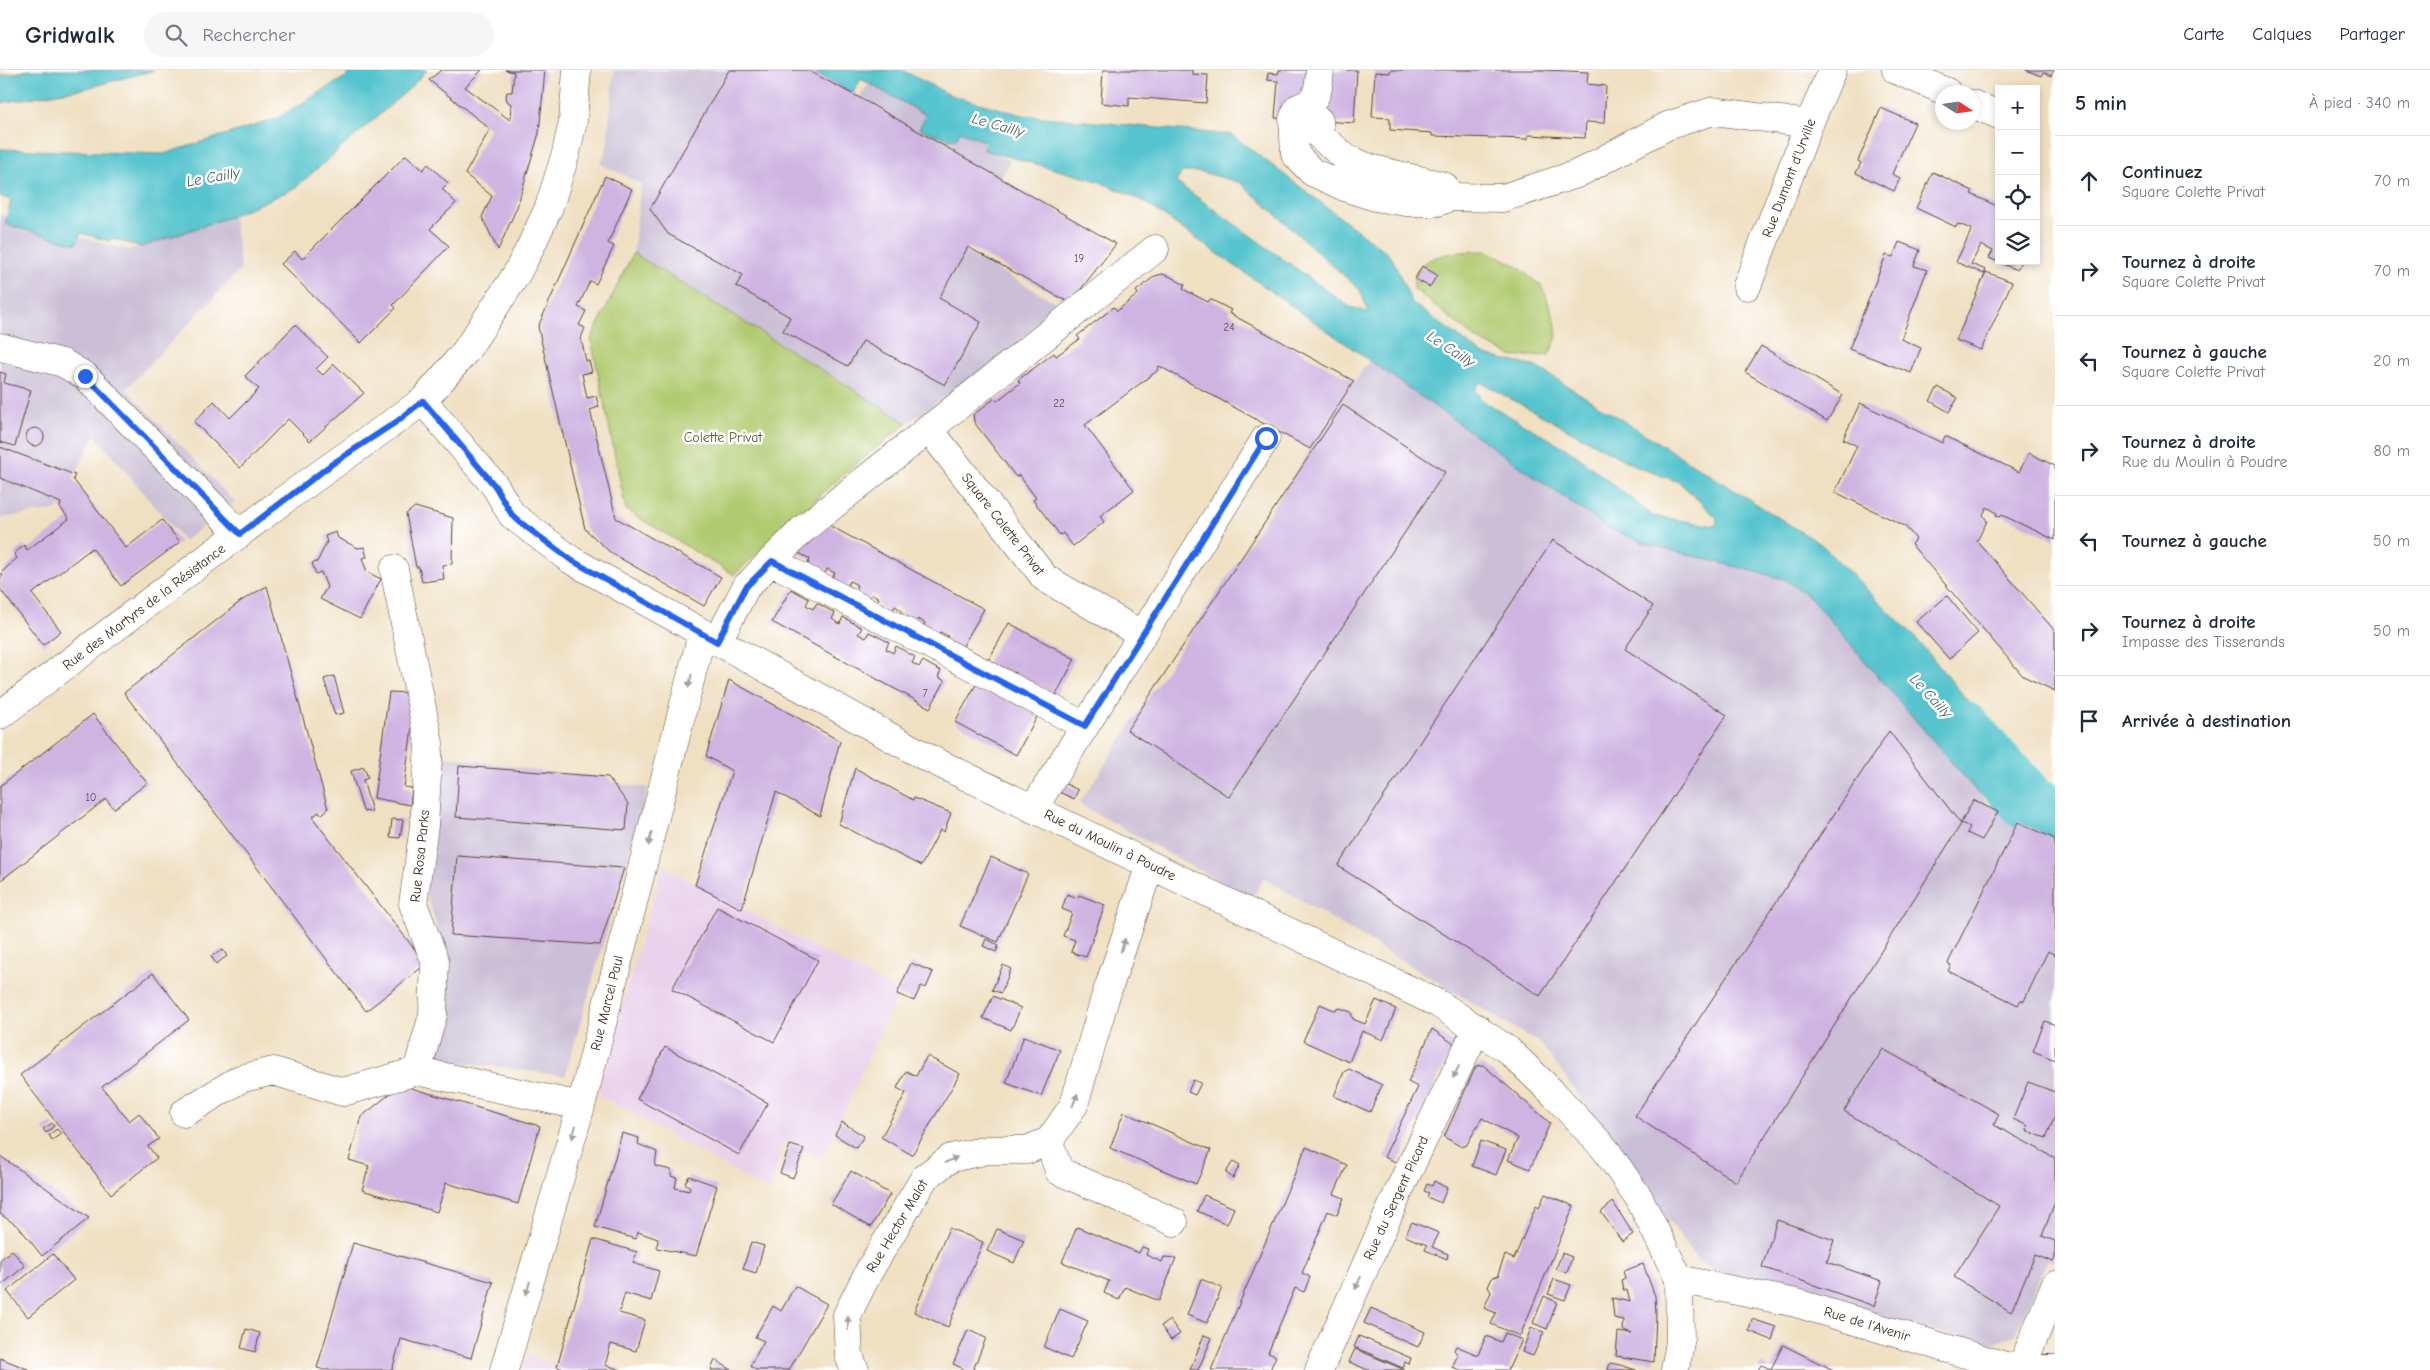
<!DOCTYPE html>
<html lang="fr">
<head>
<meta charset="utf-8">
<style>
	body { margin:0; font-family:"Comic Neue",sans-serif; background:#f6f6f7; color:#1f2937 }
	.controls { position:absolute; right:15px; top:15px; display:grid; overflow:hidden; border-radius:0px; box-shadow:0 2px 8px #0003 }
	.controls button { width:45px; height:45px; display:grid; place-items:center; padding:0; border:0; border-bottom:1px solid #e0e1e3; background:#fff; color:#1f2937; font:25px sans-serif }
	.compass { position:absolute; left:1935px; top:15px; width:45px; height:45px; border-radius:50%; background:#fff; box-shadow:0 2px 8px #0003; rotate:102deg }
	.stop { position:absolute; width:15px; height:15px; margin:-11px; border:4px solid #2563eb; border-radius:50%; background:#fff }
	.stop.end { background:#2563eb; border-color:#fff; box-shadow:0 1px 5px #0008 }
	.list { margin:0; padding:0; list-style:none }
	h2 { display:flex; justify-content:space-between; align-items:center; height:65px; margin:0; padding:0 20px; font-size:21px }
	h2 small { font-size:16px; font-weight:400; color:#747a83 }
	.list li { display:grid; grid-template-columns:32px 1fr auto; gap:15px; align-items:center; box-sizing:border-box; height:90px; padding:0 20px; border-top:1px solid #e0e1e3 }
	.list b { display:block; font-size:19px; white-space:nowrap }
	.list p { margin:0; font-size:16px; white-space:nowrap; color:#747a83 }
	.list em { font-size:16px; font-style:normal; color:#747a83 }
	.icon { flex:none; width:28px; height:28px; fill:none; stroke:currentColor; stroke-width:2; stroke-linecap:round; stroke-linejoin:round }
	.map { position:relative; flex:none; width:2055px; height:1300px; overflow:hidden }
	header { display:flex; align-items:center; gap:30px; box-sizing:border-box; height:70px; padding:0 25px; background:#fff; border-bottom:1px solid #e0e1e3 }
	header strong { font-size:24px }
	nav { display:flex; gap:28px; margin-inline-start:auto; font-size:18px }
	.search { width:350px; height:45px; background:#f6f6f7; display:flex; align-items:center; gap:12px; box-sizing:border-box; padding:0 18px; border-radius:28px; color:#747a83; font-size:19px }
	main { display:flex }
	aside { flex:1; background:#fff }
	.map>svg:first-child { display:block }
</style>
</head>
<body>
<header>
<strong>Gridwalk</strong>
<div class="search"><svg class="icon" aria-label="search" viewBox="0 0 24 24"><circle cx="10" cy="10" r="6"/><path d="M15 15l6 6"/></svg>Rechercher</div>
<nav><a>Carte</a><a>Calques</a><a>Partager</a></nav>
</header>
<main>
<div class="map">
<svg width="2055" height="1300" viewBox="0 0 2055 1300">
	<rect width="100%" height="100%" fill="#fff"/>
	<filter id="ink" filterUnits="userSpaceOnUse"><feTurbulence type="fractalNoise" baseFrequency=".02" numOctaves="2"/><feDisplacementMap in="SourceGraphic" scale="10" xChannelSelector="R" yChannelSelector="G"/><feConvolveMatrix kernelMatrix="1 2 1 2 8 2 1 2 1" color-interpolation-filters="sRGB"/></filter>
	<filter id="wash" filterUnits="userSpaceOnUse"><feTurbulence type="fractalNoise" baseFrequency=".0096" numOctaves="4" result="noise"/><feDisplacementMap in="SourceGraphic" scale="20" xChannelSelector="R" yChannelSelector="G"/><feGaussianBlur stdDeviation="1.12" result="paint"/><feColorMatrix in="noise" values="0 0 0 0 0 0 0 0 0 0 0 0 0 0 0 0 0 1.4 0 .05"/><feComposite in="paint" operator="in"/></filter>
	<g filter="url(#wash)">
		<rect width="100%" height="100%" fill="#f0e0c2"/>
		<path fill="#ead1ec" d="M662,796l237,126 -77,167 -38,-17 -14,50 -173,-98z
			M526,1284l44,16h-48z"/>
		<path fill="#cabfd6" d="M614,0h198l48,26 9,-12 118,59v7l23,11 -50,88 110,61 -163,113 -274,-170 8,-69 -40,-20 6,-17z
			M0,145l128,35 105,-35 8,54 -115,120 109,113 -51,39 -89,-106 -38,75 -57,8z
			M1369,290l263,175 152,38 42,30 163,203 66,30v405l-40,94 -26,10 -190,-49 -77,-23 -24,-12 -157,-217 -277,-166 -13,21 -172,-95z
			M440,685l208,33 -83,288 -127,-17 9,-102 -23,-70z"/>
		<path fill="#b1cb71" stroke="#767a48" d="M1486,181l30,14 27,23 12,32 2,17 -8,18 -35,2 -39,-19 -61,-49c-3,-38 45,-37 72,-38z
			M633,183l274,170 -61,49 -112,103 -108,-65 -35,-171z"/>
		<path fill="#57c4ce" stroke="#497776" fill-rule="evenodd" d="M29,0h125l-67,18 -87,15v-27z
			M350,0h77l-18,19 -114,99 -63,28 -91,31 -30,-9 -2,3 -28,-8 -5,11 -71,-20 6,-24 -11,-4v-47l163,5 113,-35 71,-43z
			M810,0h92l48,25 72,20 210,20 159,121 21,47 72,52 53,12 285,178 93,92 110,133 -20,39 -28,-17 -166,-194 -27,-19 -137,-35 -41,-17 -463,-326 -45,-20 -114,-31 2,-8 -26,-11 -5,9 -36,-11 7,-14 -65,-36 -8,14zM1182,102h20l39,11 119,107 9,23 -21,-7 -172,-124zM1480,312l157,85 42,15 38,36 -1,8 -63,-10 -81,-64 -89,-51 -8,-11z"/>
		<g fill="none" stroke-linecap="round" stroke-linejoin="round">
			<path stroke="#57c4ce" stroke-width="58" d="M1962,660l70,76 23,8"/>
		</g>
		<g id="blocks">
			<path fill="#cfb4e2" d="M441,0h41l-17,17 45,33 1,-16 -4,-3 -1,-4 1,-5h5l2,-20 -9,-2h40l-6,63 -22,74 -19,43 -16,-33 10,-21 -27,-22 25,-45 -61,-49z
				M729,0h78l53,28 256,146 -46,59 -102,-56 -29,51 42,24 -36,63 -82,-44 -15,25 -65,-35 7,-14 -54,-31 7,-11 -75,-41 -18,-25z
				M1103,0h89v4l16,1 -2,28 -77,-6v9l-28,-3z
				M1279,0h78l-3,53 -79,-5 3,-37 -11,-1 1,-7 10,1z
				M1390,0h155l43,2 -1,12 19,2 -2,37 -18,-1 -1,16 -57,-3v4l-96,-3v-3l-42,-3v-12l-18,-1 3,-45 15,1z
				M2026,0h28l-3,6 -8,-4 -2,4z
				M1881,38l34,15 -23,51 8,4 -6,13 -38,-18 5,-10 -3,-2z
				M406,85l17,15 5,-6 20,19 -6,6 14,14 -26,26 19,17 -56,59 3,3 -35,35 -80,-79 14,-13 7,8z
				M1933,102l40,19 -2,3 28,13v54h22l-4,9 -28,-12 4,-7 -12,-6 -10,19 15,6 -2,4 -28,-12 16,-33 -14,-5 -2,3 -40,-19z
				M605,106l27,13 -24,54 6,3 -18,38 -6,-3 -12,26 8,4 -7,14 6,3 -4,10 5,23h3l3,11 -10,2 5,24 9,-2 3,11 -9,3 26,108 105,59 -17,29 -93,-53 -26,-24 -47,-202z
				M1899,172l21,8 -6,16 13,4 -26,69 20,9 -10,25 -62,-24 37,-94 7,2z
				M1422,196l15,9 -7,12 -15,-8z
				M1986,202l26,10 -31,68 -25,-10z
				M1162,204l7,2 16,9 -2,4 25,13 2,-3 21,11 -2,3 125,68 -44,68 -151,-83 -2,5 -72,54 49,65 -34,26 4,6 -31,24 -10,-13 -3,2 -27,-35 3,-2 -17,-23 -3,2 -42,-55 -1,-7 22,-17 2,3 23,-18 -2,-3 36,-27 2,3 24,-17 -3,-3 37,-29 3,4 21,-17 -2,-3 19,-15z
				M295,255l33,32 -12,12 7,6 11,-11 30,29 -54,48 -22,-22 -48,49 -46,-46 20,-21 16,17 29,-29 -14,-13z
				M1761,276l82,49 -16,26 -82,-49z
				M0,302l6,2 -2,9 27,7 -16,56 -15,-4z
				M1938,317l20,11 -9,14 -19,-11z
				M1860,333l82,40 3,-7 74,36 10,-19 26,13v74l-53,-25 -2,2 -4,-2 1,-2 -10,-6 -4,8 4,6 -10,20 78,90v60l-32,-15 -112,-132 5,-5 -11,-13 -70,-34 22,-46 -14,-7z
				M1343,335l102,67 -216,325 -102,-67z
				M26 367a9 9 0 1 1 18 0a9 9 0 1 1-18 0Z
				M0,377l75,28 -2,4 53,69 36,-28 18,22 -59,44 -29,-38 -60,46 29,37 -18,14 -43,-56v-11l3,-2 -2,-3 16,-15 -3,-4 10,-9 3,5 42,-31 -9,-12 1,-4 -61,-25z
				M415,437l38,11 -1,46 -10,1 2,14 -22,3 -3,-15h-3l-10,-53z
				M825,453l159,86 -24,42 -16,-9 4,-6 -8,-4 -3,6 -15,-8 3,-7 -7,-4 -4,6 -15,-8 3,-6 -7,-5 -4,7 -15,-9 3,-6 -7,-4 -4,6 -14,-8 3,-7 -7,-4 -4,7 -15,-9 4,-6 -8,-4 -3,6 -17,-9 3,-7 -13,-7z
				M336,462l2,6 20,10 6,-1 3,10 -5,1 5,14 14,7 -21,40 -40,-20 7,-12 -6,-15 -5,2 -4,-11 5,-1 10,-20 -2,-6z
				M1553,470l100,66 -28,43 102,66 -187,281 -202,-130z
				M267,516l61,223 -7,6 -2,-3 -7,5 114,147 -60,47 -242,-318 117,-92z
				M791,519l18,10 -3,6 7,4 4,-6 18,10 -3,6 8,5 3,-7 19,11 -4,6 8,4 3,-6 20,10 -3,7 7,4 3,-7 19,11 -3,6 7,4 4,-6 18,10 -3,6 7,4 -15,27 -158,-86z
				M1947,526l31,37 -29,26 -33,-37z
				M1009,553l66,36 -23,43 -14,-16 -4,-2 -4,6 -16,-9 4,-6 -4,-3 -4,7 -22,-18z
				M334,606l10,37 -9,2 -11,-36z
				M729,610l111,61 -20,75 -44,-24 -34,117 -47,-24 37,-114 -26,-15z
				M978,611l60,34 -22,40 -61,-33z
				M389,622l21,1 3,27 -9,67 8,1 -2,17 -36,-7z
				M93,644l54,69 -33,26 -8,-10 -106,82v-95z
				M1889,661l72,93 -225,358 -101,-66z
				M459,696l149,11 20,27 -2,26 -170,-13z
				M364,697l4,11 -5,2 9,32 -9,-1 -12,-40z
				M855,698l58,32 1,-2 37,15 -7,19 -4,-2 -19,36 -82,-42z
				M1062,712l16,8 -4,9 -17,-8z
				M1973,730l25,12 -16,28 -15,-7 3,-6 -9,-4z
				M392,749l11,1 -3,18 -10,-1z
				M2018,752l37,17v116l-7,-4 -24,50 -3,-1 -3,5 -70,-34 3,-6 -3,-2z
				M457,786l167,12 -24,77 -149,-10z
				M991,787l37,17 -30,68 -38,-16z
				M1067,824l11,4 1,-3 26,10 -19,52 -15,-5 4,-12 -12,-4 9,-23 -10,-4z
				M717,837l101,53 -44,82 -102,-53z
				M986,869l13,6 -3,7 -13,-6z
				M223,880l4,6 -11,8 -5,-8z
				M911,893l22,9 -7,16 -5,-2 -7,15 -17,-7z
				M1003,895l8,4 -10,24 -9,-3z
				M153,903l36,47 -87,67 27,34 10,-8 20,26 -11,7 9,12 -46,36 -91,-119z
				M993,926l28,12 -10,22 -28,-12z
				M1376,930l20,9 -13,31 -21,-9 -13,31 -46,-21 17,-37 14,6 6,-2 11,4 2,7 12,5z
				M2045,951l10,4v35l-22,-9z
				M1432,959l22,15 -56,119 -14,-6 34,-70 -10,-5z
				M1024,966l36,14 -19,46 -35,-13z
				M665,977l103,56 -29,52 -102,-56z
				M1883,979l116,65 -5,11 61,33v44l-13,34 13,5v17l-2,4 -18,-7 -24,57 -57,-35 45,-71 -155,-95z
				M927,986l33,18 -48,81 -31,-18 25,-44 -9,-5 9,-17 10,5z
				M1483,995l67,58 -20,46 -22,-9 10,-22 -36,-20 -16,28h-6l-16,-9 32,-71z
				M1349,999l33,16 -12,27 -36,-16 10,-24z
				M1193,1010l8,3 -6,12 -7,-3z
				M2028,1012l27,10v24l-9,22 -19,-7 1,-5 -15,-7z
				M401,1015l139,41 -22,78 -72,-21 -9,29 -75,-22 7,-24 -20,-6 12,-43z
				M1124,1042l87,38 -15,34 -86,-36z
				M842,1052l22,14 -8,12 -21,-13z
				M52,1053l2,3 -8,7 -3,-4z
				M57,1059l4,5 -9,6 -3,-5z
				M622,1063l17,5 -1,6 19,8 -2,14 16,4v6l6,2 -2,10 14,3 1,-4 -5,-4 4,-7 28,10 -21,70 -39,-8 1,-9 -20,-7 -2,7 -41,-12z
				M1481,1071l25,9 -10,25 -24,-9z
				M790,1075l14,4 -11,29 -13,-5z
				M1306,1077l41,18 -13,29 10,4 -7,17 -9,-4 -26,62 8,4 -6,15 -9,-4 -27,65 8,3 -6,14 -8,-2 -1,2h-50z
				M0,1086l89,62 -47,38 -23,-29 -19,-13z
				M1233,1091l7,4 -7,13 -7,-5z
				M851,1101l39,23 -19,33 -40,-23z
				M1434,1111l13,7 -6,15 -14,-6 2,-4 -5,-2 3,-7 5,2z
				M1545,1124l29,12 -54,130 -29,-12 5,-11 -12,-5 7,-16 -3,-5 4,-9 8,-3 -2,-1 7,-19 9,4 22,-53 3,2z
				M1204,1125l30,13 -7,16 -30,-13z
				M1613,1132l20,32 -11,8 -21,-30z
				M1777,1150l57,20 -7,22 55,19 -8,25 -112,-39z
				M1412,1152l27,11 -7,14 16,7 -1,5 -22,-9 2,-5 -22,-9z
				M1077,1157l62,26 3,-6 6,2 -2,6 16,7 2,-5 12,1 -17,43 -34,-14 -6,13 -15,-7 5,-12 -47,-19z
				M949,1158l34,14 -35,85 -34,-15z
				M997,1159l27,11 -10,23 -27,-12z
				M593,1169l44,13 -4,11 26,8 -8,30 -26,-8 -6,20 26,7 -9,31 -25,-7 -6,21 17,5h-55l-10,-3z
				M751,1172l13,4 -8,27 -13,-4z
				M353,1173l140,39 -22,76 -70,-19 -9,31h-68l-7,-2z
				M12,1180l13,16 -25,20v-26z
				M1562,1183l10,4 -5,16 -11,-4z
				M53,1184l21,26 -46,37 -21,-26z
				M1643,1194l12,32 1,18 -2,48 -38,-6 2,-24 14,2 -9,-4 1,-10 -10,-2 -2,-20 18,4 -3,-12h-4l-2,-10 4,-2 -2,-7z
				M1201,1209l21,9 -15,35 -20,-8z
				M1554,1209l17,6 -6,15 -17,-6z
				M795,1216l32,18 -38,66h-33l-6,-4 14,-25 -9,-4 18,-31 8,5z
				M1544,1226l13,6 -10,27 -14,-6z
				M1371,1238l54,24 -7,15 -54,-24z
				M1060,1239l28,12 -17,38 -27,-12z
				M1752,1249l24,8 -4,13 -23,-9z
				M1170,1250l10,14 -9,6 -10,-14z
				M1531,1258l13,4 -11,24 -11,-4z
				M246,1259l14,4 -5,19 -14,-4z
				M968,1260l18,8 -13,32h-7l-13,-6z
				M1505,1263l17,7 -14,30h-48l-8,-3 6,-12 -4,-5 2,-4 22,9 8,-19 15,6z
				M1204,1265l8,3 -14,32h-8z
				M1359,1266l52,22 -2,6 -4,-2 -2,6 -49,-21z
				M1783,1275l42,21 9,4h-76l3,-5 10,4z
				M1355,1279l50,21h-37l-19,-8z
				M0,1288l30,12h-30z
				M715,1290l17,10h-21z
				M1610,1293l10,2 16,5h-28z"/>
		</g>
	</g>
	<g filter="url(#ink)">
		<use href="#blocks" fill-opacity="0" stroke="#564537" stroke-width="1"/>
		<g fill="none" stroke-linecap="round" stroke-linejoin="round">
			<defs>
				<path id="minor" d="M1320,0c-1,19 -2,32 -22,38l-5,11 2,35 17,18 35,16 28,9 31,5h31l14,-5 52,1 74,-24 90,-48 46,-15 96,13
					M1896,0l51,22
					M1972,34l27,11
					M1319,51l1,15 27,23 23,9 74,18 7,11
					M1747,216l62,-162 23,-54
					M0,277l63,16 22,13 155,158
					M423,331l72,85 17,29 59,45 357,198 511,246 69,46 46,44 51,55 34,49 40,81 1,63 -5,28
					M928,358l117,150 97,57
					M771,491l314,165
					M717,572l29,-55 56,-57 353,-281
					M1033,739l233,-371
					M417,1001l164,35
					M184,1043l56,-34 33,-8 70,21 74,-21 16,-56 2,-54 -22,-57 11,-78 5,-83 -35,-174
					M1049,1071l10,30 115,51
					M1679,1209l117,24 209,63 50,3
					M2022,1297l33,-82
					M504,1300l77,-264 121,-472
					M855,1300l-6,-14 -2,-41 22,-44 56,-94 26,-19 37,-8h39l22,-9 25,-36 31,-107 45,-133
					M1319,1300l84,-188 74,-154"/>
				<path id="major" d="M0,645l281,-213 142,-101 42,-49 51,-77 15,-29 18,-39 17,-54 7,-32 4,-51"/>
			</defs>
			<use href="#minor" stroke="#564537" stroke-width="29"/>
			<use href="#major" stroke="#564537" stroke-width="29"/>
			<use href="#minor" stroke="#fff" stroke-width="28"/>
			<use href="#major" stroke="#fff" stroke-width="28"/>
		</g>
		<defs><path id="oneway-solid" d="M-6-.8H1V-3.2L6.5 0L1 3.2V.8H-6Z" transform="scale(1.25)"/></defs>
		<g fill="#a79f9a">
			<use href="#oneway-solid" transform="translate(690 611) rotate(104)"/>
			<use href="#oneway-solid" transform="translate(650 769) rotate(104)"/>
			<use href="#oneway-solid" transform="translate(1123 875) rotate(-71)"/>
			<use href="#oneway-solid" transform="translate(1456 1002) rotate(116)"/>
			<use href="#oneway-solid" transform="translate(1075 1030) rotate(-69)"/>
			<use href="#oneway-solid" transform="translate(574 1062) rotate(106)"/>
			<use href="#oneway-solid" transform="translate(951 1090) rotate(-25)"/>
			<use href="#oneway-solid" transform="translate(1358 1213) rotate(114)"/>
			<use href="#oneway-solid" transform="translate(528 1218) rotate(106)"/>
			<use href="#oneway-solid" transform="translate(848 1253) rotate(-90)"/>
		</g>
	</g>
	<g fill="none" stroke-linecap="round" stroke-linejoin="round" filter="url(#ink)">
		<path stroke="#2563eb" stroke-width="6" d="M85,306l155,158 92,-70 64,-42 27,-21 72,85 17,29 9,8 50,37 146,82 29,-55 26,-26 313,165 181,-288"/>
	</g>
	<g text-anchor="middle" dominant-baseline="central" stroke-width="5" stroke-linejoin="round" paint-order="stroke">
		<g font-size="11" fill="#604c4f">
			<text x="1079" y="188">19</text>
			<text x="1229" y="257">24</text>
			<text x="1059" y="333">22</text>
			<text x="925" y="623">7</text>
			<text x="91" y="727">10</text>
		</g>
		<g font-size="14" fill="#3b2a1e" stroke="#fff">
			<text transform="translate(1789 108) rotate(-69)">Rue Dumont d'Urville</text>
			<text transform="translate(1003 454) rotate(52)">Square Colette Privat</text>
			<text transform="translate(144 537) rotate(-37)">Rue des Martyrs de la Résistance</text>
			<text transform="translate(1110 775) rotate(26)">Rue du Moulin à Poudre</text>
			<text transform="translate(420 786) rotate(-84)">Rue Rosa Parks</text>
			<text transform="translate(607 933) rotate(-76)">Rue Marcel Paul</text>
			<text transform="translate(1396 1128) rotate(-65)">Rue du Sergent Picard</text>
			<text transform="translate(897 1156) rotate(-59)">Rue Hector Malot</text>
			<text transform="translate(1867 1254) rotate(17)">Rue de l'Avenir</text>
		</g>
		<g font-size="14" fill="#5e5a37" stroke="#fff">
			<text x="723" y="367">Colette Privat</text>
		</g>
		<g font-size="15" font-style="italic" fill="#45605c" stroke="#fff">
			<text transform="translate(998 55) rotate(16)">Le Cailly</text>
			<text transform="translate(213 107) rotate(-10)">Le Cailly</text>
			<text transform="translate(1451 279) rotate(33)">Le Cailly</text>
			<text transform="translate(1931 626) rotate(47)">Le Cailly</text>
		</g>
	</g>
</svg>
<div class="controls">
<button>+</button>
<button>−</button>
<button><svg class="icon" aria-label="locate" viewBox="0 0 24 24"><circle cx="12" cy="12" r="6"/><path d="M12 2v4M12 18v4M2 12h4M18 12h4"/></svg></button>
<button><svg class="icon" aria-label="layers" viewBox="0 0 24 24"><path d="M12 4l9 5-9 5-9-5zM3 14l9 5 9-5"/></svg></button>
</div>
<svg class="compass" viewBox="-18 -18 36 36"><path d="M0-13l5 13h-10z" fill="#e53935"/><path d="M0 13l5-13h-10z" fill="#747a83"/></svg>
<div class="stop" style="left:1266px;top:368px"></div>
<div class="stop end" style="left:85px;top:306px"></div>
</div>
<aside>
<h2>5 min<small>À pied · 340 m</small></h2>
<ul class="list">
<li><svg class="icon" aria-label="ahead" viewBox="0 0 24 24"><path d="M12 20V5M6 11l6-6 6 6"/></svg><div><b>Continuez</b><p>Square Colette Privat</p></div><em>70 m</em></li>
<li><svg class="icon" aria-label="right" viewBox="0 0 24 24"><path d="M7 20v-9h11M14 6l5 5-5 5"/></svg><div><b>Tournez à droite</b><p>Square Colette Privat</p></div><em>70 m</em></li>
<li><svg class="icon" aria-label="left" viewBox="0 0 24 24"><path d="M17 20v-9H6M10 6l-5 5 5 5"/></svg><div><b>Tournez à gauche</b><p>Square Colette Privat</p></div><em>20 m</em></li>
<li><svg class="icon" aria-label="right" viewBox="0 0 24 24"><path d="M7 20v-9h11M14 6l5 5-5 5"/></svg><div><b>Tournez à droite</b><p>Rue du Moulin à Poudre</p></div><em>80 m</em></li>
<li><svg class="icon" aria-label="left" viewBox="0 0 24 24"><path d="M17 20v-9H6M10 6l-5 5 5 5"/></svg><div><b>Tournez à gauche</b></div><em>50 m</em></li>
<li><svg class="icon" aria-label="right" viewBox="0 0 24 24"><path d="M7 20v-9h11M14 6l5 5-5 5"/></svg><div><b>Tournez à droite</b><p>Impasse des Tisserands</p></div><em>50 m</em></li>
<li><svg class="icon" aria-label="arrive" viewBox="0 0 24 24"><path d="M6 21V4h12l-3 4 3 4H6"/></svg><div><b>Arrivée à destination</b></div></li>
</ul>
</aside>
</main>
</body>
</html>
